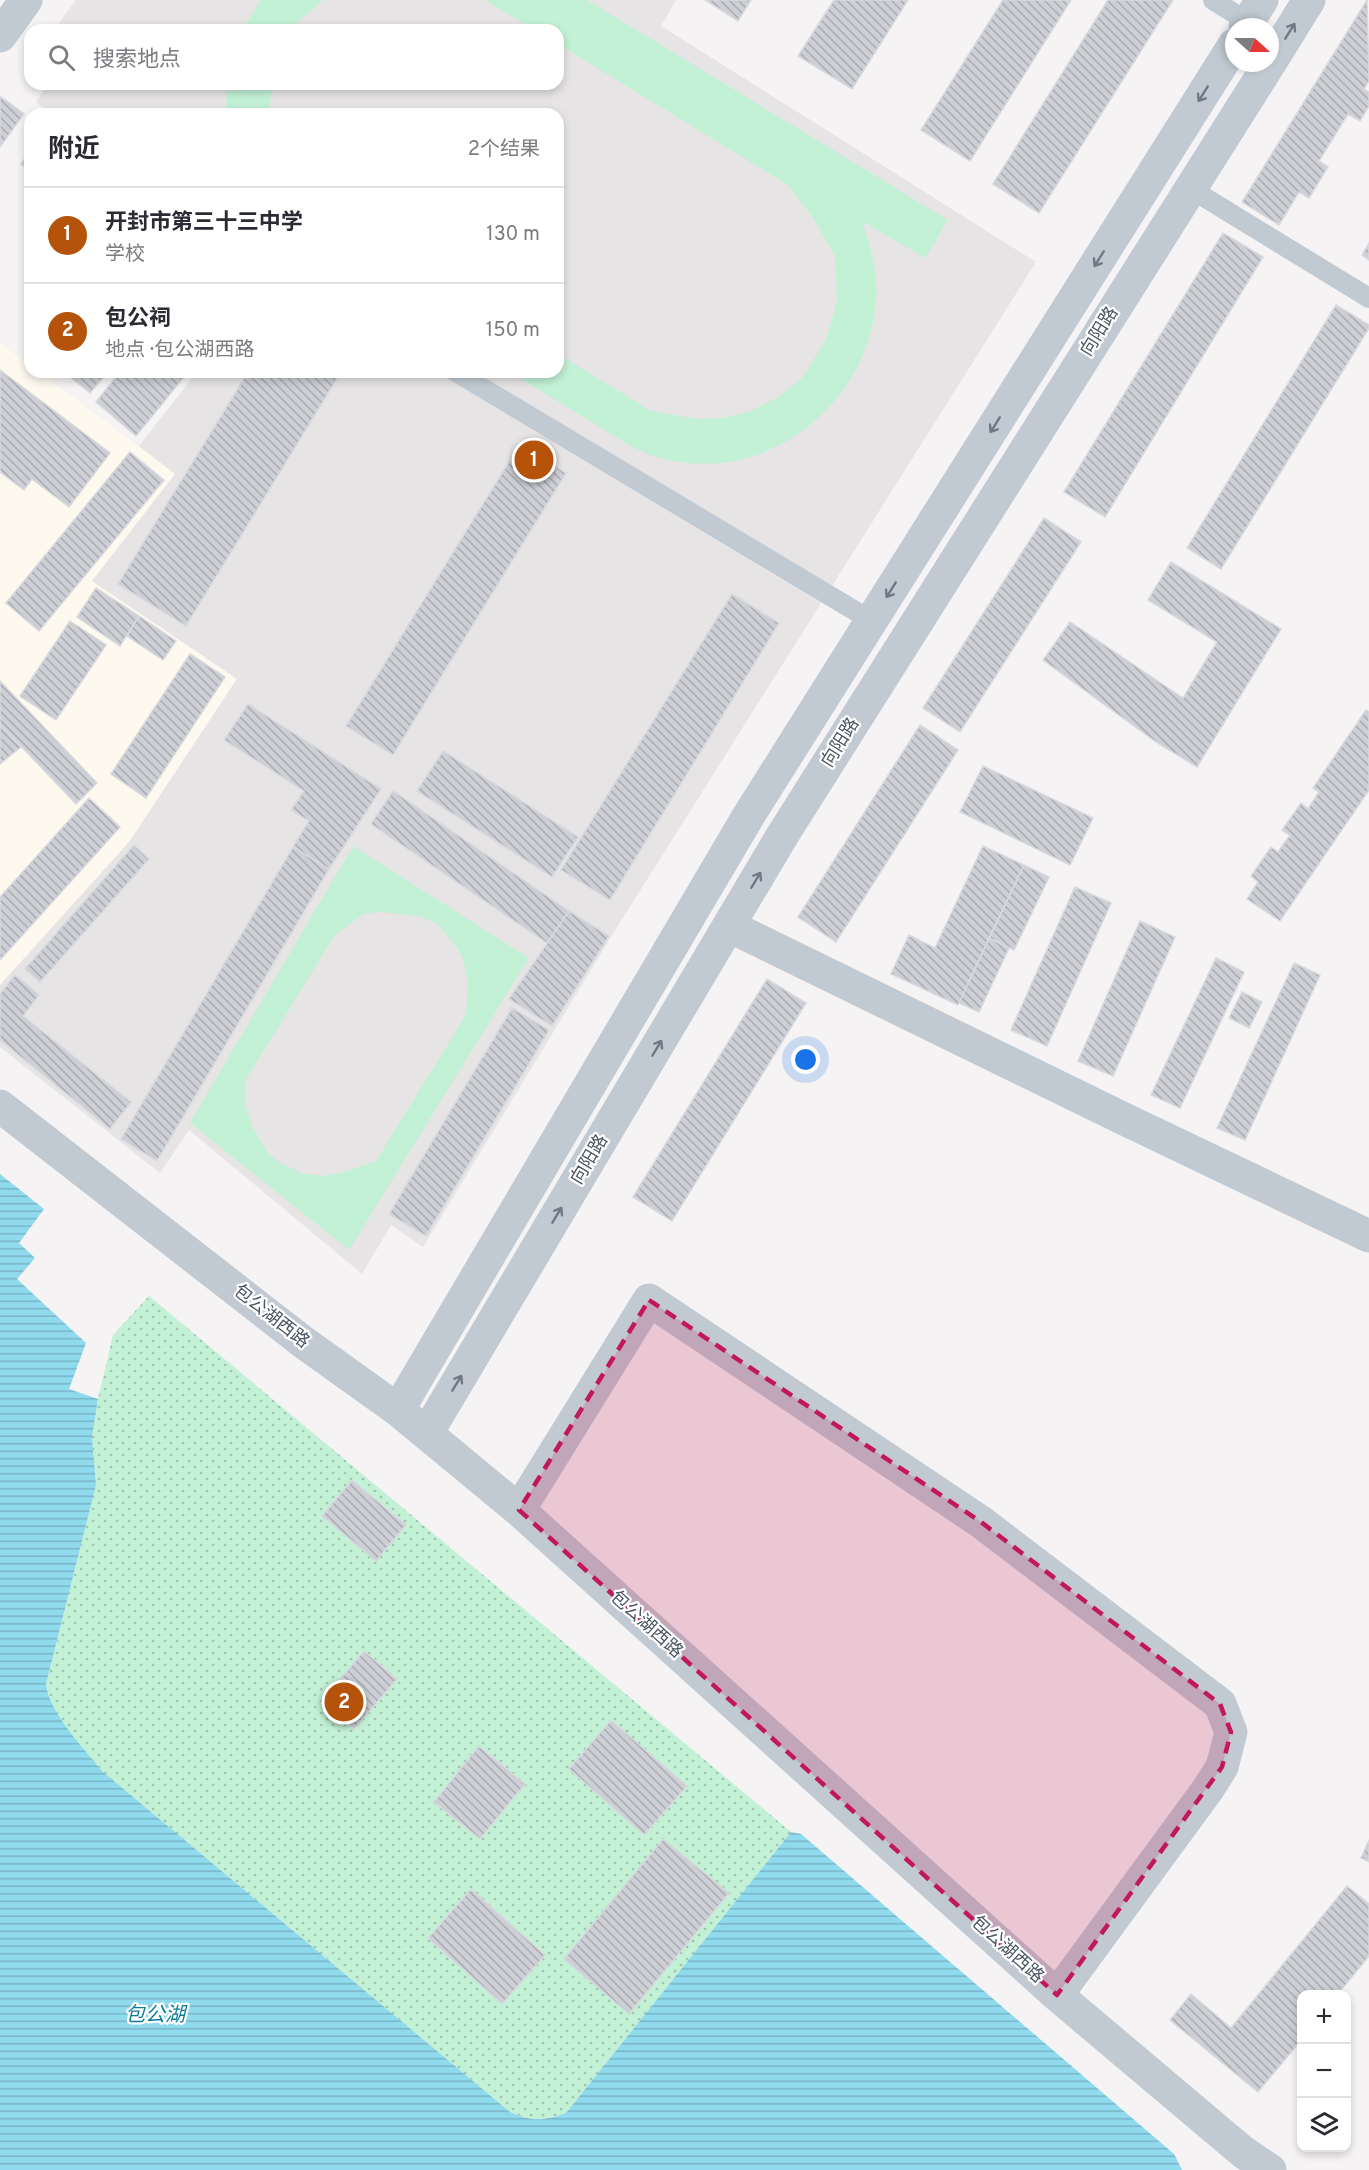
<!DOCTYPE html>
<html lang="zh">
<head>
<meta charset="utf-8">
<style>
	body { margin:0; font-family:Overpass,"Noto Sans SC",sans-serif; background:#f2f2f3; color:#2b2b33 }
	.controls { position:absolute; right:18px; bottom:18px; display:grid; overflow:hidden; border-radius:12px; box-shadow:0 3px 9px #0003 }
	.controls button { width:54px; height:54px; display:grid; place-items:center; padding:0; border:0; border-bottom:2px solid #e1e1e2; background:#fff; color:#2b2b33; font:30px sans-serif }
	.compass { position:absolute; left:1225px; top:18px; width:54px; height:54px; border-radius:50%; background:#fff; box-shadow:0 3px 9px #0003; rotate:111deg }
	.you { position:absolute; left:806px; top:1060px; width:21px; height:21px; margin:-15px; border:4px solid #fff; border-radius:50%; background:#1a73e8; box-shadow:0 0 0 9px #1a73e833 }
	.badge { display:grid; place-items:center; width:39px; height:39px; border-radius:50%; background:#b45309; color:#fff; font-size:20px; font-weight:700 }
	.pin { position:absolute; translate:-50% -50%; border:3px solid #fff; box-shadow:0 2px 6px #0006 }
	.list { margin:0; padding:0; list-style:none }
	h2 { display:flex; justify-content:space-between; align-items:center; height:78px; margin:0; padding:0 24px; font-size:26px }
	h2 small { font-size:20px; font-weight:400; color:#7c7c81 }
	.list li { display:grid; grid-template-columns:39px 1fr auto; gap:18px; align-items:center; box-sizing:border-box; height:96px; padding:0 24px; border-top:2px solid #e1e1e2 }
	.list b { display:block; font-size:22px; white-space:nowrap }
	.list p { margin:0; font-size:20px; white-space:nowrap; color:#7c7c81 }
	.list em { font-size:20px; font-style:normal; color:#7c7c81 }
	.icon { flex:none; width:33px; height:33px; fill:none; stroke:currentColor; stroke-width:2; stroke-linecap:round; stroke-linejoin:round }
	.map { position:relative; flex:none; width:1369px; height:2170px; overflow:hidden }
	.search { position:absolute; background:#fff; box-shadow:0 3px 9px #0003; left:24px; top:24px; width:540px; height:66px; display:flex; align-items:center; gap:15px; box-sizing:border-box; padding:0 21px; border-radius:18px; color:#7c7c81; font-size:22px }
	.panel { position:absolute; background:#fff; box-shadow:0 3px 9px #0003; left:24px; top:108px; width:540px; height:270px; border-radius:18px }
	.map>svg:first-child { display:block }
</style>
</head>
<body>
<div class="map">
<svg width="1369" height="2170" viewBox="0 0 1369 2170">
	<defs>
		<pattern id="grass-dots" width="8" height="8" patternUnits="userSpaceOnUse" patternTransform="scale(1.5)"><rect width="8" height="8" fill="#c3f1d5"/><path d="M2 2h.1M6 6h.1" fill="none" stroke="#a0c6b0" stroke-width="1.8" stroke-linecap="round"/></pattern>
		<pattern id="water-rules" width="6" height="5" patternUnits="userSpaceOnUse" patternTransform="scale(1.5)"><rect width="6" height="5" fill="#90daee"/><path d="M0 2.5h6" fill="none" stroke="#78b4c4"/></pattern>
		<pattern id="building-back-hatch" width="6" height="6" patternUnits="userSpaceOnUse" patternTransform="scale(1.5)"><rect width="6" height="6" fill="#cdcfd5"/><path d="M-1 5l2 2M0 0l6 6M5-1l2 2" fill="none" stroke="#a8abb0"/></pattern>
	</defs>
	<rect width="100%" height="100%" fill="#f5f3f3"/>
	<path fill="#fdf9ef" d="M0,343l30,22v7h9l137,102 -84,107 145,97 -107,164 -130,143z"/>
	<path fill="#e6e4e5" d="M76,0h600l-15,26 375,236 -422,670 -191,315 -32,-22 -29,49 -173,-144 -29,43 -160,-126v-62l129,-143 108,-163 -145,-98 83,-107 -36,-28 58,-74h361v-258h-506l-16,-12 12,-18h510v-54h-504z"/>
	<path fill="url(#grass-dots)" d="M149,1296l642,536 -225,281c-25,8 -32,9 -56,-1l-408,-341c-18,-23 -53,-58 -56,-87l50,-199 -4,-48 6,-38 15,-64z"/>
	<path fill="#c3f1d5" fill-rule="evenodd" d="M261,0h62l-23,20 -6,10h-52z
		M485,0h102l361,220 -23,38 -63,-37c9,26 16,52 14,80 -8,100 -102,179 -203,160 -31,-5 -55,-23 -81,-39 -28,-17 -55,-33 -82,-50h48v-18l93,57 46,8 25,-1 29,-7 27,-14 24,-19 24,-38 11,-39 -2,-45 -22,-38 -25,-33 -230,-141v-14h-24z
		M227,84h45l-2,22 2,8h-46z
		M353,846l176,112 -180,292 -159,-127zM379,912l41,4 17,8 19,22 7,13 5,22 -2,34 -90,146 -31,11 -20,4 -21,-2 -22,-10 -14,-10 -16,-28 -7,-22v-23l90,-146 29,-21z"/>
	<path fill="url(#water-rules)" d="M0,1174l44,35 -25,34 16,15 -18,21 69,64 -17,46 29,10 -6,38 4,48 -50,199c3,29 38,64 56,87l408,341c23,10 33,9 56,1l225,-281 10,2 373,320 8,16h-1182z"/>
	<path fill="url(#building-back-hatch)" stroke="#d7d9de" stroke-width="1.5" d="M705,0h46l-13,21z
		M834,0h74l-56,89 -54,-33z
		M1003,0h68l-101,161 -49,-31z
		M1108,0h65l-134,213 -46,-29z
		M1367,0l2,81 -5,8 5,3v14l-9,15 -12,-7 -29,47 9,6 -19,31 -10,-6 -20,33 -37,-23z
		M0,96l24,18 -24,33z
		M30,151v20l-9,-7z
		M1223,233l40,24 -158,260 -41,-25z
		M1369,243v17l-7,-5z
		M1336,305l33,20v3l-148,241 -34,-21z
		M0,370l110,83 -41,54 -37,-28 -8,11 -24,-18z
		M64,372h44l-18,21z
		M120,372h68l-52,64 -40,-34z
		M248,372h93l-155,254 -68,-42z
		M520,444l46,29 -173,282 -47,-29z
		M130,452l34,28 -125,151 -33,-28z
		M1044,518l37,24 -121,190 -37,-24z
		M1171,562l110,67 -84,138 -41,-25 -113,-82 27,-38 113,76 34,-56 -69,-42z
		M96,588l43,28 -19,30 -43,-29z
		M732,594l47,29 -169,277 -49,-30z
		M139,616l37,25 -13,19 -36,-24z
		M70,621l36,24 -50,75 -36,-24z
		M190,654l35,23 -79,121 -35,-24z
		M0,681l97,102 -21,21 -76,-80z
		M248,704l133,85 -52,80 -36,-22 16,-26 -18,-11 13,-19 -80,-51z
		M1366,710l3,2v78l-89,131 -33,-22 11,-17 -7,-6 20,-29 7,5 12,-17 -8,-5 19,-27 7,6 11,-17 -6,-4z
		M0,724l21,23 -21,17z
		M920,725l38,25 -122,192 -38,-25z
		M443,751l135,86 -26,40 -135,-86z
		M983,766l110,52 -23,47 -110,-53z
		M393,791l176,120 -22,32 -176,-119z
		M89,798l31,29 -120,133v-63z
		M134,845l15,14 -109,123 -15,-13z
		M983,846l41,19 -66,140 -67,-31 18,-39 26,13z
		M293,847l36,22 -172,292 -36,-22z
		M1024,865l25,12 -35,73 -25,-12z
		M1075,887l36,16 -64,143 -36,-16z
		M569,911l40,25 -57,90 -43,-27z
		M1140,921l35,16 -62,139 -35,-15z
		M989,938l20,10 -30,64 -20,-9z
		M1216,958l28,14 -64,136 -29,-13z
		M1294,963l26,12 -75,165 -28,-12z
		M15,975l24,20 -16,21 108,86 -21,27 -110,-89v-46z
		M767,979l39,24 -134,218 -39,-24z
		M1242,992l20,10 -13,26 -20,-10z
		M512,1008l37,22 -123,206 -37,-22z
		M352,1480l54,45 -30,36 -54,-45z
		M364,1651l33,28 -43,50 -32,-29z
		M611,1720l76,66 -43,49 -75,-66z
		M479,1746l46,38 -45,55 -46,-37z
		M663,1839l66,54 -100,121 -65,-55z
		M1369,1840v22l-8,-4z
		M1347,1886l22,18v52l-31,38h-36v45l-44,53 -88,-72 21,-26 40,34z
		M471,1889l74,66 -43,49 -74,-66z"/>
	<g fill="none" stroke-linecap="round" stroke-linejoin="round">
		<path stroke="#c1cad2" stroke-width="20" d="M1213,0l35,22
			M1191,189l178,109
			M456,372l416,249"/>
		<path stroke="#c1cad2" stroke-width="33" d="M0,36l26,-36
			M729,926l391,191 249,119
			M0,1106l303,236 95,68 121,100 538,485 186,157 27,18
			M519,1510l130,-210 332,222 239,182 11,28 -9,35 -14,22 -151,206"/>
		<path stroke="#c1cad2" stroke-width="33" d="M1245,27l17,-27
			M1270,63l39,-63
			M398,1410l351,-595 485,-770
			M427,1433l355,-597 488,-773"/>
	</g>
	<defs><path id="oneway-shaft" d="M-6 0H5M1.5-3L5.5 0L1.5 3" fill="none" stroke-width="1.6" stroke-linecap="round" stroke-linejoin="round" transform="scale(1.5)"/></defs>
	<g stroke="#6e7983">
		<use href="#oneway-shaft" transform="translate(1290 31) rotate(-58)"/>
		<use href="#oneway-shaft" transform="translate(1203 94) rotate(122)"/>
		<use href="#oneway-shaft" transform="translate(1099 259) rotate(122)"/>
		<use href="#oneway-shaft" transform="translate(995 425) rotate(122)"/>
		<use href="#oneway-shaft" transform="translate(891 590) rotate(122)"/>
		<use href="#oneway-shaft" transform="translate(756 880) rotate(-59)"/>
		<use href="#oneway-shaft" transform="translate(657 1048) rotate(-59)"/>
		<use href="#oneway-shaft" transform="translate(557 1215) rotate(-59)"/>
		<use href="#oneway-shaft" transform="translate(457 1383) rotate(-59)"/>
	</g>
	<path fill="#c2185b" fill-opacity="0.2" stroke="#c2185b" stroke-width="4.5" stroke-dasharray="12 8" stroke-linejoin="round" d="M649,1300l332,222 239,182 11,28 -9,35 -165,228 -538,-485z"/>
	<g text-anchor="middle" dominant-baseline="central" stroke-width="4.5" stroke-linejoin="round" paint-order="stroke">
		<g font-size="18" fill="#4a5661" stroke="#fff">
			<text transform="translate(1100 332) rotate(-58)">向阳路</text>
			<text transform="translate(841 743) rotate(-58)">向阳路</text>
			<text transform="translate(590 1160) rotate(-59)">向阳路</text>
			<text transform="translate(271 1317) rotate(38)">包公湖西路</text>
			<text transform="translate(646 1625) rotate(42)">包公湖西路</text>
			<text transform="translate(1007 1950) rotate(42)">包公湖西路</text>
		</g>
		<g font-size="20" font-style="italic" fill="#0c7c9b" stroke="#fff">
			<text x="155" y="2016">包公湖</text>
		</g>
	</g>
</svg>
<div class="controls">
<button>+</button>
<button>−</button>
<button><svg class="icon" aria-label="layers" viewBox="0 0 24 24"><path d="M12 4l9 5-9 5-9-5zM3 14l9 5 9-5"/></svg></button>
</div>
<svg class="compass" viewBox="-18 -18 36 36"><path d="M0-13l5 13h-10z" fill="#e53935"/><path d="M0 13l5-13h-10z" fill="#7c7c81"/></svg>
<div class="you"></div>
<div class="pin badge" style="left:534px;top:460px">1</div>
<div class="pin badge" style="left:344px;top:1702px">2</div>
<div class="search"><svg class="icon" aria-label="search" viewBox="0 0 24 24"><circle cx="10" cy="10" r="6"/><path d="M15 15l6 6"/></svg>搜索地点</div>
<section class="panel">
<h2>附近<small>2个结果</small></h2>
<ul class="list">
<li><span class="badge">1</span><div><b>开封市第三十三中学</b><p>学校</p></div><em>130 m</em></li>
<li><span class="badge">2</span><div><b>包公祠</b><p>地点 · 包公湖西路</p></div><em>150 m</em></li>
</ul>
</section>
</div>
</body>
</html>
